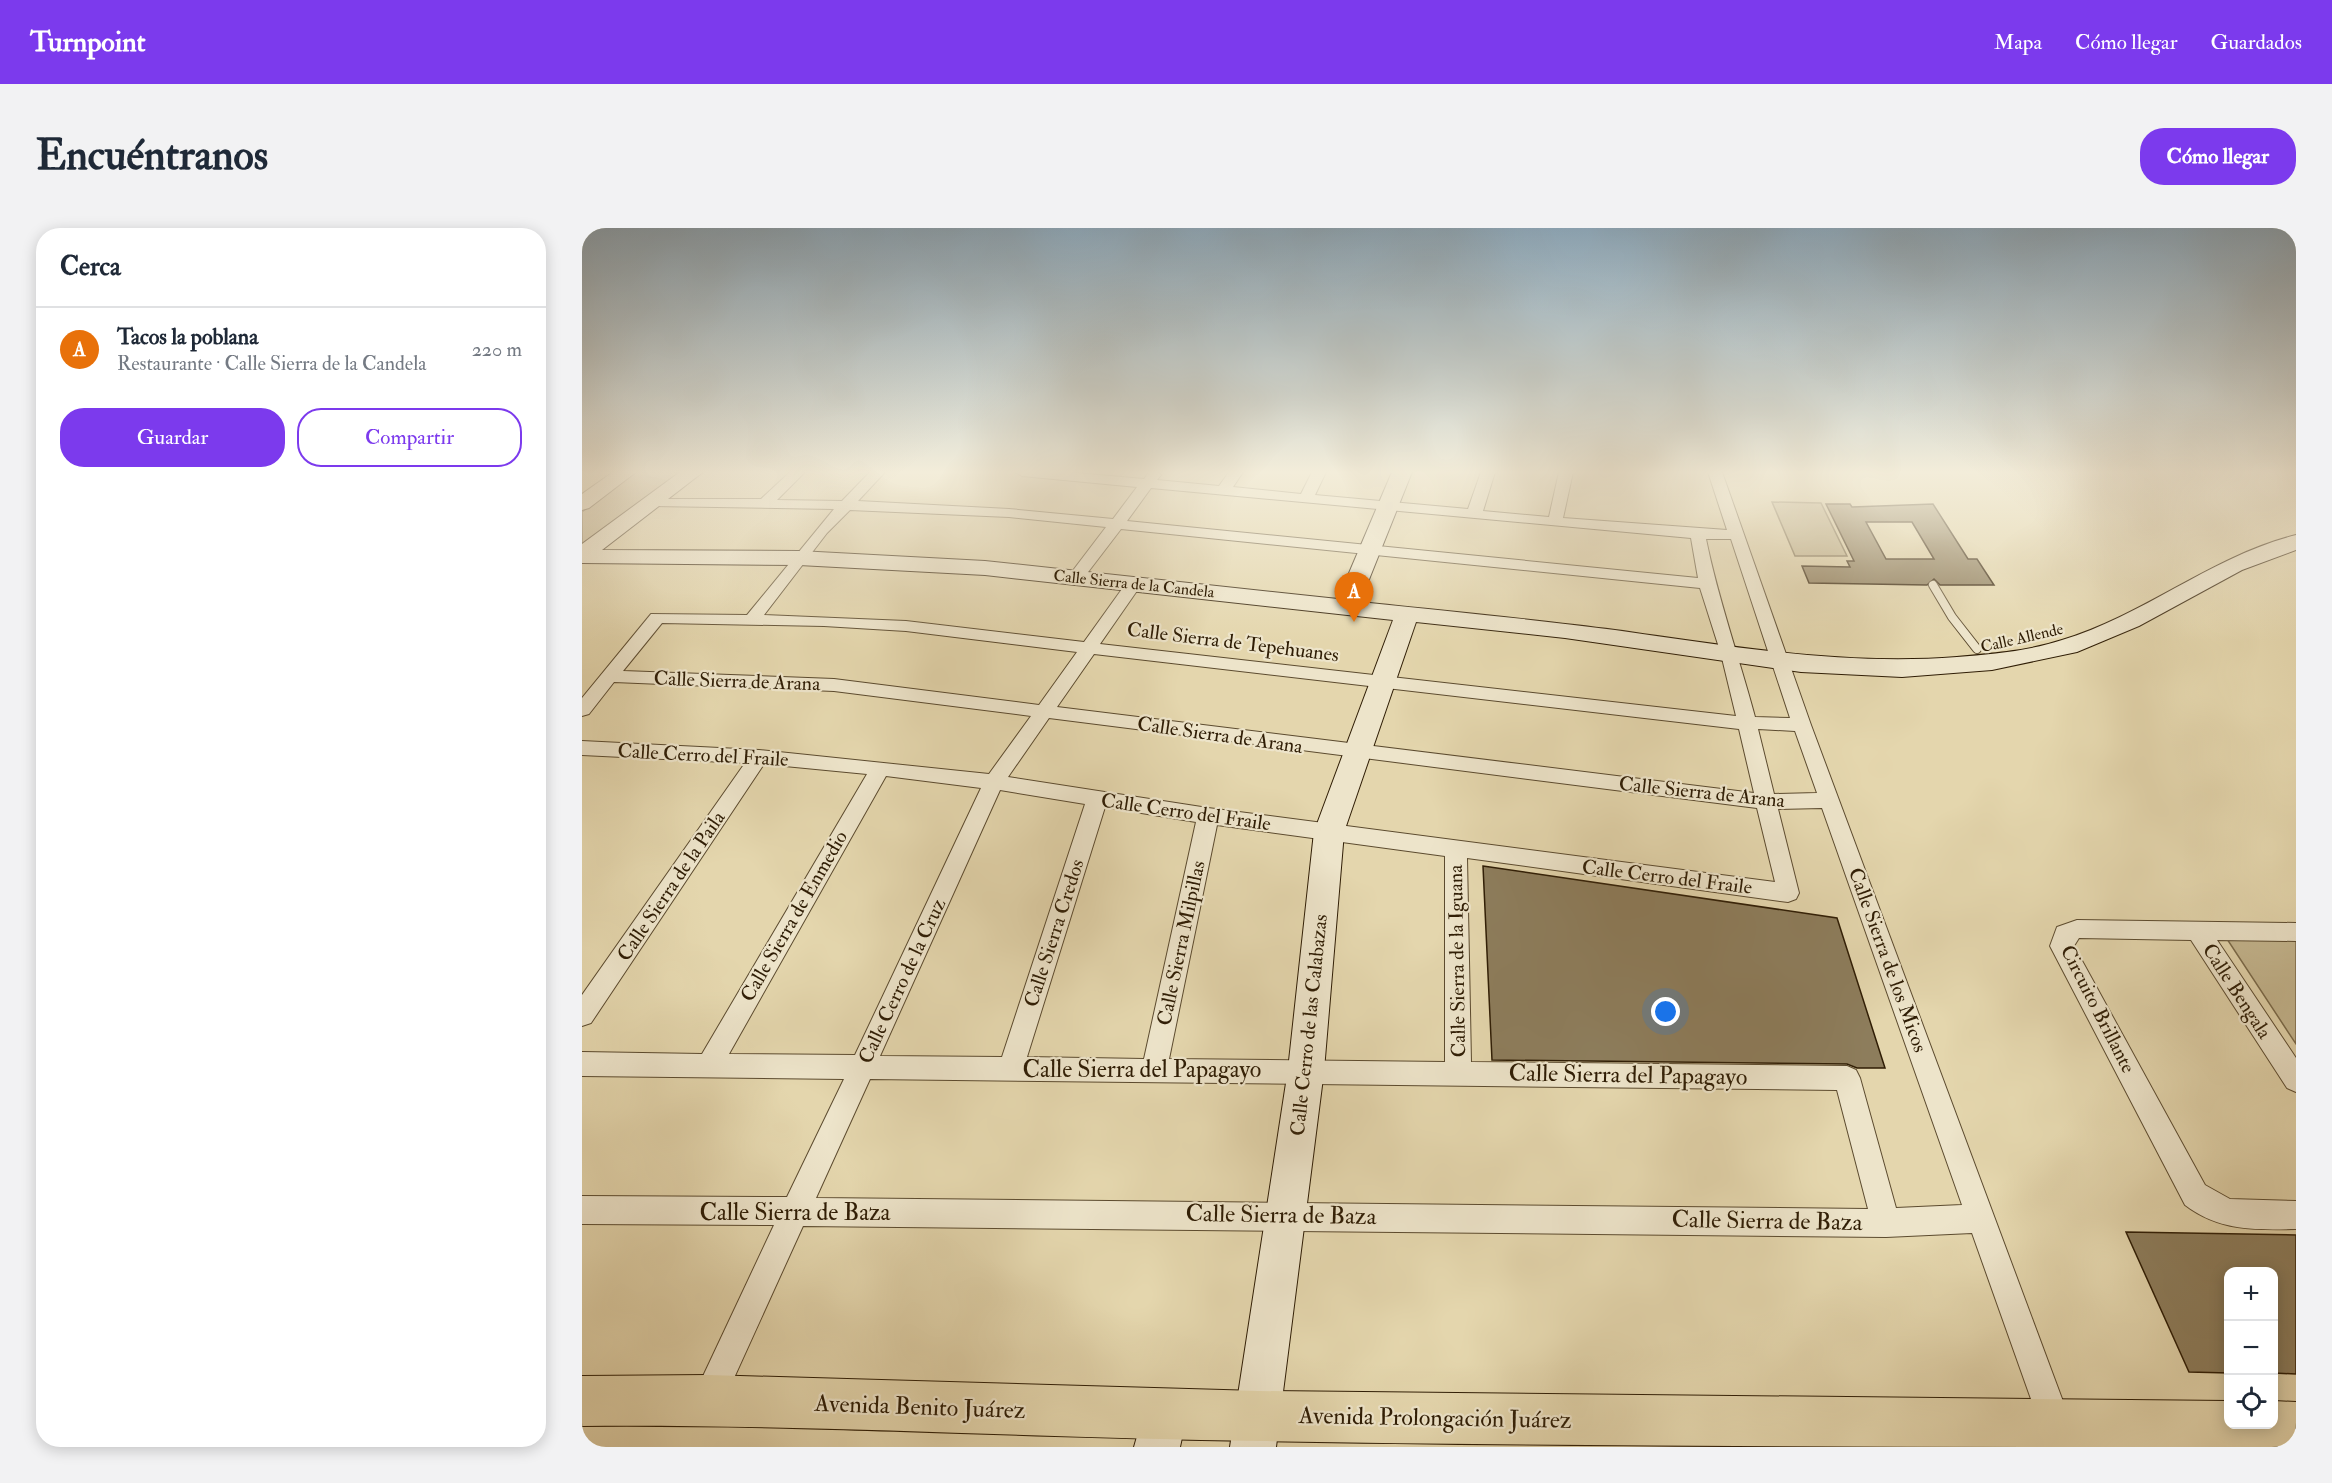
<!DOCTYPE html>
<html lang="es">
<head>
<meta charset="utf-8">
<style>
	body { margin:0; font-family:"IM FELL Double Pica",serif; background:#f2f2f3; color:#1f2937 }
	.controls { position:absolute; right:18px; bottom:18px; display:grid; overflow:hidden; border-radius:12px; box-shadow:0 3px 15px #0003 }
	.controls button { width:54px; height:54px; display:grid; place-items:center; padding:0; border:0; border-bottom:2px solid #e0e1e3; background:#fff; color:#1f2937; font:30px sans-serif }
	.you { position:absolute; left:1084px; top:784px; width:21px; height:21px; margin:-15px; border:4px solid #fff; border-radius:50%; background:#1a73e8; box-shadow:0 0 0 9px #1a73e833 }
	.badge { display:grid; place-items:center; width:39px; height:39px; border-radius:50%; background:#7c3aed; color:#fff; font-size:20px; font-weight:700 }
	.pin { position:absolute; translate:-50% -50px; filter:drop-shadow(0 2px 3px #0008) }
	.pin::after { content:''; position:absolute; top:32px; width:21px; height:18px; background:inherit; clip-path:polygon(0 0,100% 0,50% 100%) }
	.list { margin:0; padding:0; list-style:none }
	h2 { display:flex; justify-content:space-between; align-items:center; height:78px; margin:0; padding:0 24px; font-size:26px }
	h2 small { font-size:20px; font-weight:400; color:#747a83 }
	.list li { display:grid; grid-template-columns:39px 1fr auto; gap:18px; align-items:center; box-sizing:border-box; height:84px; padding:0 24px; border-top:2px solid #e0e1e3 }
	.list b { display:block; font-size:22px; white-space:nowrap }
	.list p { margin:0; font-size:20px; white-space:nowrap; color:#747a83 }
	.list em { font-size:20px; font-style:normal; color:#747a83 }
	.actions { display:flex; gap:12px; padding:18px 24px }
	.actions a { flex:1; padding:14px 0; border:2px solid #7c3aed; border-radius:24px; text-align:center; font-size:21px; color:#7c3aed }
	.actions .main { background:#7c3aed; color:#fff }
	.icon { flex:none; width:33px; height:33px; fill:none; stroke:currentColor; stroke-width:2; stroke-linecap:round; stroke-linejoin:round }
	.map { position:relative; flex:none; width:1714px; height:1219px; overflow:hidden; border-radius:24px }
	header { display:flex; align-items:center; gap:36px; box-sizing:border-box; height:84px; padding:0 30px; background:#7c3aed; color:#fff }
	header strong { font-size:28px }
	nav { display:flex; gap:33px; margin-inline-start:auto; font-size:21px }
	.intro { display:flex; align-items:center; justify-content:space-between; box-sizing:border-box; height:144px; padding:0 36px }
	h1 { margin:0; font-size:42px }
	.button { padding:15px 27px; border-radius:24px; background:#7c3aed; color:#fff; font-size:21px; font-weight:700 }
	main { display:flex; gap:36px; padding:0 36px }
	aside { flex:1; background:#fff; border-radius:24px; box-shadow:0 3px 15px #0003 }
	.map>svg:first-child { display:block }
</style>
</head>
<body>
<header>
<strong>Turnpoint</strong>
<nav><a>Mapa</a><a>Cómo llegar</a><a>Guardados</a></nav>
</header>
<div class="intro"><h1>Encuéntranos</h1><a class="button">Cómo llegar</a></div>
<main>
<aside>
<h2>Cerca<small></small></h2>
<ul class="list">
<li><span class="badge" style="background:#e8710a">A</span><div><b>Tacos la poblana</b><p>Restaurante · Calle Sierra de la Candela</p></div><em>220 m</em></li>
</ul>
<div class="actions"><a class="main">Guardar</a><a>Compartir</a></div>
</aside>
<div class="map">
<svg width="1714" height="1219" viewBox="0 0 1714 1219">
	<rect width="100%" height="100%" fill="#e4d6ad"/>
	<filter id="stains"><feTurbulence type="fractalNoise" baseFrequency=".00333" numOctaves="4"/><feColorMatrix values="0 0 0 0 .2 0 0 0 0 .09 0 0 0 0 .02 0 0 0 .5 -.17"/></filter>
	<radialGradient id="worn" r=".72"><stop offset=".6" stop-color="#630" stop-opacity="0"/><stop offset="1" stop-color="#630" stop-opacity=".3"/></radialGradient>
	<path fill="#c5b790" stroke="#7a6a4a" stroke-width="1.5" d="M53,244h50l-103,72v-32z
		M1190,274l49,1 26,53h-52z
		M1714,710v106l-69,-105z"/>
	<path fill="#8d7d5c" stroke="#2f1d05" stroke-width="1.5" fill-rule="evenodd" d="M1244,276h24l2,3 81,-3 35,55h9l17,26h-54l-6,-6 -7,6 -118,-2 -7,-17 48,1 -3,-6h7zM1284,294h46l22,37h-48z
		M901,638l354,52 48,150h-28l-10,-4 -355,-4z
		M1544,1004l170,3v139l-22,-1v-101h-45v101l-40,-1z"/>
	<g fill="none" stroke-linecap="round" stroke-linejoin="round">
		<defs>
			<path id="lane" d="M1351,357l19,32 25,32"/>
			<path id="street" d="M208,244h15l-28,28 65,1 28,-29h15l-27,29 151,8 104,10 24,-32 -115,-11 -7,-4h50l79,7 5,-7h9l3,3 -4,5 62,6 10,-14h14l-10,15 68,7 11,-22h14l-11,23 153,14 13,-37h14l-12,39 66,6 10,-45h14l-10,46 164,12 -19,-58h14l89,253 269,722h-32l-76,-214 -86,4 -1083,-11 -84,185 -11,5 -11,-5 -5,-11 5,-11 77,-164 -192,-1v-28l205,1 57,-118 -262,-3v-24l120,2 165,-280 -103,-10 -173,259 -9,3v-31l163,-232 -163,-8v-14l177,9 230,24 42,-58 -197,-25 -220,-9 -25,32 -7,2v-18l69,-84 96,1 87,-106 -182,-3 -7,-4 2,-3h114zM569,260l540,50 7,40 -571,-57zM268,282l159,7 97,10 -38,50 8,5 6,-2 39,-51 579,59 21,66 15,62 -636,-72 41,-59 -8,-5 -6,2 -43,60 -178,-21 -142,-6 63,-82zM1124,311h25l59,179 -35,-1c-16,-60 -37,-118 -49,-178zM80,395l162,3 82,5 171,21 -38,53 -205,-26 -211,-8zM512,426l645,75 15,64 -697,-86zM467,490l708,90 18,74 -567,-74 -200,-31zM1176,501l37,2 22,62 -43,1zM304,548l95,12 -126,267 -126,-1zM418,562l85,14 -83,253 -122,-1zM523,579l91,15 -52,237 -117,-2zM1240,580l140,397 -66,3 -36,-130 -4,-8 -9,-4 -376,-4 -4,-204 321,44 8,-3 3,-6 -21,-84zM635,597l228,31v206l-276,-3zM288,851l967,11 31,119 -1052,-11z
				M1495,692l219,3v18l-79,-1 79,118v34l-9,-4 -96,-148 -112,-2 -5,8 131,239 25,14 66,2v28c-41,1 -77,2 -111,-24l-135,-259 7,-19z"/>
			<path id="secondary" d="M31,244h23l-47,36 -7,2v-16z
				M98,244h23l-101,78 197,1 186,10 353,38 54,-127h20l-52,130c85,9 171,17 255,28 114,16 227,36 342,27 35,-3 72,-6 105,-17 83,-25 150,-84 234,-105v15l-54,20 -103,56 -62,26 -85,18 -90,7 -101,-5 -236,-34 -149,-16 -72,210 -20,238 -48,377h-46l58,-377 26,-238 79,-212 -408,-45 -186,-10 -217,-2v-19z
				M582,1163l16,7 7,16 -7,33h-46l14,-49z"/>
			<path id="primary" d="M126,1147l550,16 970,10v23h46v-23l22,1v45c-345,0 -689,0 -1034,-6 -227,-3 -453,-17 -680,-15v-50z"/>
		</defs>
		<use href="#lane" stroke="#5c4b2f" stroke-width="10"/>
		<use href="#street" stroke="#5c4b2f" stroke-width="2"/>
		<use href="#secondary" stroke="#2f1d05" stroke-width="2"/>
		<use href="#primary" stroke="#2f1d05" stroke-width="2"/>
		<use href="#lane" stroke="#ede4ca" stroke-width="8"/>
		<use href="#street" fill="#ede4ca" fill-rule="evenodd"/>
		<use href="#secondary" fill="#ede4ca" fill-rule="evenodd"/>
		<use href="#primary" fill="#e4d6ad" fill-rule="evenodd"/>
	</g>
	<linearGradient id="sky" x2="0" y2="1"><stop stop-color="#8da8ba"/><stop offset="0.59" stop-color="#f3edda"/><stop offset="1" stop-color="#f3edda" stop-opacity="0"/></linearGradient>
	<rect width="1714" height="414" fill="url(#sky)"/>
	<g text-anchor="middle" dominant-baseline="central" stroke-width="4.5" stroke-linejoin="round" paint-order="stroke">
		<g font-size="16" fill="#2f1d05" stroke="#ede4ca">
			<text transform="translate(552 356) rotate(6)">Calle Sierra de la Candela</text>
			<text transform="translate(1440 410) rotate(-13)">Calle Allende</text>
		</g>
		<g font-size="20" fill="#2f1d05" stroke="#ede4ca">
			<text transform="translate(651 414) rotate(7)">Calle Sierra de Tepehuanes</text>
			<text transform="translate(155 453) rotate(2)">Calle Sierra de Arana</text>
			<text transform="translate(638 507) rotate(8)">Calle Sierra de Arana</text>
			<text transform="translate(121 527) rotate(3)">Calle Cerro del Fraile</text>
			<text transform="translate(1120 564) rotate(6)">Calle Sierra de Arana</text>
			<text transform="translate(604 584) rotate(8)">Calle Cerro del Fraile</text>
			<text transform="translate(1085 649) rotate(7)">Calle Cerro del Fraile</text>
			<text transform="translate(89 658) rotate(-56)">Calle Sierra de la Paila</text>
			<text transform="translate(212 688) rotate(-60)">Calle Sierra de Enmedio</text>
			<text transform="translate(472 705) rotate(-72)">Calle Sierra Credos</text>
			<text transform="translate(599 715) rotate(-78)">Calle Sierra Milpillas</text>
			<text transform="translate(1306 732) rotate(70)">Calle Sierra de los Micos</text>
			<text transform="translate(875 733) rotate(-91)">Calle Sierra de la Iguana</text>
			<text transform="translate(320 753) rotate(-65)">Calle Cerro de la Cruz</text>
			<text transform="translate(1655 763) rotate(57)">Calle Bengala</text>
			<text transform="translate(1516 781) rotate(63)">Circuito Brillante</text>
			<text transform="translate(727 797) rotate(-84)">Calle Cerro de las Calabazas</text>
		</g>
		<g font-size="24" fill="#2f1d05" stroke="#ede4ca">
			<text x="560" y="841">Calle Sierra del Papagayo</text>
			<text transform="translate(1046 847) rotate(1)">Calle Sierra del Papagayo</text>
			<text x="213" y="984">Calle Sierra de Baza</text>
			<text transform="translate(699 987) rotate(1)">Calle Sierra de Baza</text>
			<text transform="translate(1185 993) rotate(1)">Calle Sierra de Baza</text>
			<text transform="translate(338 1179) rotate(2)">Avenida Benito Juárez</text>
			<text transform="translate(853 1190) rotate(1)">Avenida Prolongación Juárez</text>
		</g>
	</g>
	<rect width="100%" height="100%" filter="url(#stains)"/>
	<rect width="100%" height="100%" fill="url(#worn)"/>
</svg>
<div class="controls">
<button>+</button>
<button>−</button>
<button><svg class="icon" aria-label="locate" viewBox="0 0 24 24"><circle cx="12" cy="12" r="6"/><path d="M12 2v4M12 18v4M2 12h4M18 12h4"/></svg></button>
</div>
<div class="you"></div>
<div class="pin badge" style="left:772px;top:394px;background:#e8710a">A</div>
</div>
</main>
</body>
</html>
